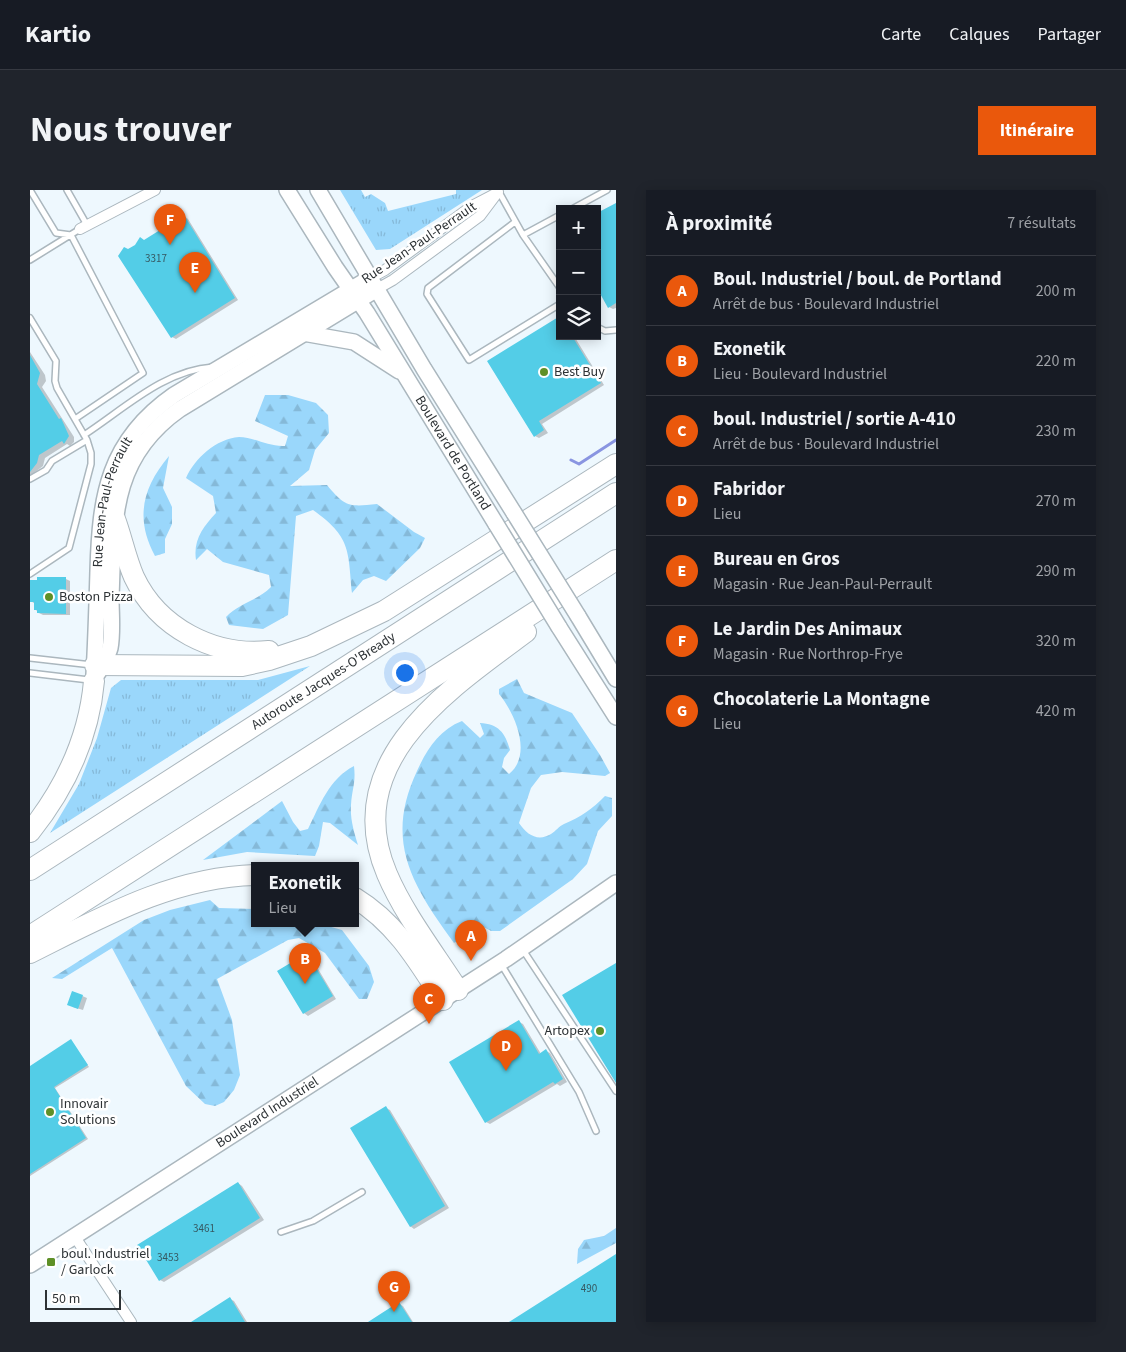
<!DOCTYPE html>
<html lang="fr">
<head>
<meta charset="utf-8">
<style>
	body { margin:0; font-family:"Source Sans 3",sans-serif; background:#20242c; color:#f1f3f6 }
	.controls { position:absolute; right:15px; top:15px; display:grid; overflow:hidden; border-radius:0px; box-shadow:0 2px 12px #0003 }
	.controls button { width:45px; height:45px; display:grid; place-items:center; padding:0; border:0; border-bottom:1px solid #363941; background:#171b24; color:#f1f3f6; font:25px sans-serif }
	.scale { position:absolute; left:15px; bottom:12px; width:76px; box-sizing:border-box; padding-left:5px; border:2px solid #2d3235; border-top:0; font-size:14px; line-height:18px; white-space:nowrap; color:#2d3235; -webkit-text-stroke:4px #fff; paint-order:stroke }
	.you { position:absolute; left:374px; top:482px; width:18px; height:18px; margin:-12px; border:4px solid #fff; border-radius:50%; background:#1a73e8; box-shadow:0 0 0 8px #1a73e833 }
	.badge { display:grid; place-items:center; width:32px; height:32px; border-radius:50%; background:#ea580c; color:#fff; font-size:16px; font-weight:700 }
	.pin { position:absolute; translate:-50% -41px; filter:drop-shadow(0 1px 2px #0008) }
	.pin::after { content:''; position:absolute; top:26px; width:18px; height:15px; background:inherit; clip-path:polygon(0 0,100% 0,50% 100%) }
	.popup { position:absolute; left:221px; top:672px; width:108px; height:65px; box-sizing:border-box; display:grid; place-content:center; border-radius:0px; background:#171b24; filter:drop-shadow(0 1px 4px #0005); font-size:16px; white-space:nowrap; color:#9ea1a6 }
	.popup b { font-size:19px; color:#f1f3f6 }
	.popup::after { content:''; position:absolute; left:50%; top:100%; margin-left:-10px; border:10px solid transparent; border-top-color:#171b24 }
	.list { margin:0; padding:0; list-style:none }
	h2 { display:flex; justify-content:space-between; align-items:center; height:65px; margin:0; padding:0 20px; font-size:21px }
	h2 small { font-size:16px; font-weight:400; color:#9ea1a6 }
	.list li { display:grid; grid-template-columns:32px 1fr auto; gap:15px; align-items:center; box-sizing:border-box; height:70px; padding:0 20px; border-top:1px solid #363941 }
	.list b { display:block; font-size:19px; white-space:nowrap }
	.list p { margin:0; font-size:16px; white-space:nowrap; color:#9ea1a6 }
	.list em { font-size:16px; font-style:normal; color:#9ea1a6 }
	.icon { flex:none; width:28px; height:28px; fill:none; stroke:currentColor; stroke-width:2; stroke-linecap:round; stroke-linejoin:round }
	.map { position:relative; flex:none; width:586px; height:1132px; overflow:hidden; border-radius:0px }
	header { display:flex; align-items:center; gap:30px; box-sizing:border-box; height:70px; padding:0 25px; background:#171b24; border-bottom:1px solid #363941 }
	header strong { font-size:24px }
	nav { display:flex; gap:28px; margin-inline-start:auto; font-size:18px }
	.intro { display:flex; align-items:center; justify-content:space-between; box-sizing:border-box; height:120px; padding:0 30px }
	h1 { margin:0; font-size:35px }
	.button { padding:12px 22px; border-radius:0px; background:#ea580c; color:#fff; font-size:18px; font-weight:700 }
	main { display:flex; gap:30px; padding:0 30px }
	aside { flex:1; background:#171b24; border-radius:0px; box-shadow:0 2px 12px #0003 }
	.map>svg:first-child { display:block }
</style>
</head>
<body>
<header>
<strong>Kartio</strong>
<nav><a>Carte</a><a>Calques</a><a>Partager</a></nav>
</header>
<div class="intro"><h1>Nous trouver</h1><a class="button">Itinéraire</a></div>
<main>
<div class="map">
<svg width="586" height="1132" viewBox="0 0 586 1132">
	<defs>
		<pattern id="grass-tufts" width="24" height="20" patternUnits="userSpaceOnUse" patternTransform="scale(1.25)"><rect width="24" height="20" fill="#9ad7fb"/><path d="M3 7l-1-3M5 7V3M7 7l1-3M15 17l-1-3M17 17v-4M19 17l1-3" fill="none" stroke="#85b9d8"/></pattern>
		<pattern id="forest-firs" width="22" height="20" patternUnits="userSpaceOnUse" patternTransform="scale(1.25)"><rect width="22" height="20" fill="#9ad7fb"/><path d="M5 1l3.5 6h-7zM16 11l3.5 6h-7z" fill="#85b9d8"/></pattern>
	</defs>
	<rect width="100%" height="100%" fill="#eef8fe"/>
	<path fill="url(#grass-tufts)" d="M310,0h21l4,7 6,-3 14,9 3,8 68,-17v-4h26l-92,59 -14,1z
		M280,476l-260,167 29,-49 18,-46 14,-50 10,-8h137z"/>
	<path fill="url(#forest-firs)" d="M235,205h23l28,8 12,12 1,18 -14,17 -6,20 -19,16 37,-1c18,22 22,22 50,19l37,28 11,6 -5,10 -34,33 -12,-5 -11,4 -11,13c-4,-43 -1,-56 -39,-83l-17,6 -8,99 -25,14 -34,-4 -3,-8c13,-14 31,-16 45,-30l-2,-12 -46,-13 -16,-13 -11,11c-3,-20 7,-33 20,-47l-3,-17 -27,-18c9,-20 30,-39 53,-41 15,0 29,10 46,9l3,-10 -33,-15z
		M139,266l-6,32 9,19v17l-7,15v14l-10,3c-20,-37 -13,-68 14,-100z
		M487,489l7,14 48,20 28,42 10,18 -5,3 -43,-4 -21,3 -10,13 -12,35c8,12 19,19 32,11 5,-3 8,-8 13,-10 17,-7 28,-15 41,-28l7,2v18l-14,15 -11,33 -14,15 -73,52h-9l-11,-6 -26,18c-42,-58 -70,-102 -37,-172 10,-22 22,-41 45,-50l18,17 4,-4 -4,-11c18,1 25,9 30,27l-6,8 -2,9 7,7c24,-19 6,-61 -10,-80v-5z
		M324,576c2,17 -2,23 -3,39 -1,14 3,27 7,40l-28,-22 -7,-1 -4,24 -4,10 -68,-4 -44,8 79,-59 11,21 7,9 8,-2c12,-24 21,-50 46,-63z
		M180,710l9,8 36,1v14h62l25,7 27,36 5,16 -7,17h-8l-34,-46 -26,-15 -11,2 -71,39 15,41 8,55 -6,15 -10,12 -9,4 -10,-2 -19,-18 -74,-138 -50,31 -10,-1 92,-58 26,-10z
		M586,1038v15l-39,21 1,-15 6,-9 20,-4z"/>
	<path fill="#0003" d="M586,14v104l-3,1 -4,-2z
		M154,26l4,3 50,81 -62,39 -4,-2 -44,-86z
		M530,146h14l30,49 -62,39 6,9 -9,5 -4,-2z
		M0,162l15,23 1,6 -4,6 32,50v5l-4,4 -3,-2 -22,14 -2,8 -13,10z
		M36,389l4,2v34h-27l-4,-2 -4,-4v-5l-4,-3z
		M277,764l4,3 25,42 -28,17 -4,-3z
		M43,802l14,6 -4,12 -10,-3z
		M489,832l4,2 18,30 5,-3 4,2 17,29 -7,4 -3,-2 -67,40 -4,-2z
		M41,851l18,26 -34,21 33,51 -58,37v-109z
		M356,918l4,2 59,98 -35,21 -4,-3z
		M208,993l4,3 22,34 -100,62 -4,-2z
		M200,1109l4,2 13,21h-54z
		M369,1114l4,2 10,16h-43z"/>
	<g fill="none" stroke-linecap="round" stroke-linejoin="round">
		<path stroke="#8995e1" stroke-width="3" d="M541,270l8,4 37,-24"/>
	</g>
	<path fill="#53cde7" d="M586,13v100l-8,5 -11,-20v-75z
		M154,25l51,83 -64,40 -53,-82 6,-9 4,2 7,-4 5,-8 4,3z
		M530,126v20h12l29,47 -62,38 5,9 -10,7 -47,-76z
		M0,165l10,18 -3,11 22,35 2,-1 8,18 -5,8 -2,-3 -23,14 -2,8 -7,9z
		M7,387h29v37l-29,-1v-3h-3v-8h-4v-22h7z
		M277,763l26,43 -30,18 -26,-43z
		M586,773v120l-54,-88z
		M42,801l11,4 -5,14 -11,-4z
		M489,830l20,34 7,-5 17,30 -8,5 -2,-2 -68,41 -36,-61z
		M41,849l17,26 -34,22 32,51 -56,36v-108z
		M356,916l59,100 -35,21 -60,-99z
		M208,992l22,36 -101,63 -22,-36z
		M586,1064v68h-107z
		M200,1107l15,25h-54z
		M369,1112l13,20h-44z"/>
	<g fill="none" stroke-linecap="round" stroke-linejoin="round">
		<defs>
			<path id="lane" d="M0,0l26,43 15,2
				M37,0l20,35
				M469,2l24,43 37,53
				M542,19l35,-19
				M485,32l-87,66 -1,6 42,66 91,-56
				M41,45l72,138 -68,46
				M493,45l37,-20
				M0,70l50,-31
				M0,128l26,43 -1,20 2,7 30,52 4,13v11l-22,84 -39,26
				M567,137l8,4 11,-1
				M54,245c40,-26 80,-65 129,-68
				M0,289l16,-9 6,-9 35,-21
				M0,468l62,7
				M0,483l59,7
				M493,760l93,141
				M471,774l78,128 17,39
				M251,1042l32,-11 49,-29"/>
			<path id="street" d="M50,39l75,-39
				M340,88l15,-8 87,-64 23,-12
				M347,99l16,-9 87,-64 18,-24
				M45,1047l56,85"/>
			<g id="secondary">
				<path id="s1" d="M257,0l48,77 32,46 129,211"/>
				<path d="M288,0l106,179 90,144"/>
				<path d="M273,143l51,9 45,29"/>
				<path d="M548,426l38,63"/>
				<path d="M529,437l57,90"/>
				<path d="M68,483c4,-8 10,-17 12,-25 3,-15 1,-34 1,-50 3,-77 -1,-140 69,-189l197,-120"/>
				<path id="s2" d="M64,484c2,-34 3,-69 4,-103 2,-75 10,-130 76,-176l196,-117"/>
				<path id="s3" d="M0,1075l476,-306 110,-76"/>
			</g>
			<g id="highway">
				<path d="M85,329c7,19 11,40 19,58 24,51 80,80 135,74"/>
				<path d="M65,475l147,1 27,-6 42,-14 73,-35 232,-147"/>
				<path d="M0,642c35,-44 59,-94 64,-151"/>
				<path id="s4" d="M0,680l586,-377"/>
				<path d="M325,708c41,25 63,63 88,102"/>
				<path d="M0,746l586,-376"/>
				<path d="M0,763c72,-36 143,-76 225,-78"/>
				<path d="M428,800c-23,-36 -54,-76 -71,-116 -48,-113 62,-185 139,-242"/>
			</g>
		</defs>
		<use href="#lane" stroke="#abb7be" stroke-width="8"/>
		<use href="#street" stroke="#abb7be" stroke-width="12"/>
		<use href="#secondary" stroke="#abb7be" stroke-width="18"/>
		<use href="#highway" stroke="#abb7be" stroke-width="22"/>
		<use href="#lane" stroke="#fff" stroke-width="5"/>
		<use href="#street" stroke="#fff" stroke-width="10"/>
		<use href="#secondary" stroke="#fff" stroke-width="15"/>
		<use href="#highway" stroke="#fff" stroke-width="20"/>
		<defs>
			<path id="secondary-bridge" d="M484,323l64,103
				M466,334l63,103"/>
		</defs>
		<use href="#secondary-bridge" stroke="#abb7be" stroke-width="18" stroke-linecap="butt"/>
		<use href="#secondary-bridge" stroke="#fff" stroke-width="15"/>
	</g>
	<g fill="#5e9027" stroke="#fff" stroke-width="2">
		<circle cx="514" cy="182" r="5"/>
		<circle cx="19" cy="407" r="5"/>
		<circle cx="570" cy="841" r="5"/>
		<circle cx="20" cy="922" r="5"/>
		<rect x="16" y="1067" width="10" height="10" rx="2.5"/>
	</g>
	<g text-anchor="middle" dominant-baseline="central" stroke-width="5" stroke-linejoin="round" paint-order="stroke">
		<g font-size="11" fill="#365962">
			<text x="126" y="68">3317</text>
			<text x="174" y="1038">3461</text>
			<text x="138" y="1067">3453</text>
			<text x="559" y="1098">490</text>
		</g>
		<g font-size="14" fill="#2d3235" stroke="#fff">
			<text transform="translate(389 53) rotate(-34)">Rue Jean-Paul-Perrault</text>
			<text stroke="none"><textPath href="#s1" startOffset="311">Boulevard de Portland</textPath></text>
			<text stroke="none"><textPath href="#s2" startOffset="174">Rue Jean-Paul-Perrault</textPath></text>
			<text stroke="none"><textPath href="#s4" startOffset="349">Autoroute Jacques-O'Bready</textPath></text>
			<text stroke="none"><textPath href="#s3" startOffset="282">Boulevard Industriel</textPath></text>
		</g>
		<g font-size="14" fill="#2d3235" stroke="#fff" text-anchor="start">
			<text x="524" y="182">Best Buy</text>
			<text x="29" y="407">Boston Pizza</text>
			<text x="560" y="841" text-anchor="end">Artopex</text>
			<text x="30" y="914">Innovair<tspan x="30" dy="16">Solutions</tspan></text>
			<text x="31" y="1064">boul. Industriel<tspan x="31" dy="16">/ Garlock</tspan></text>
		</g>
	</g>
</svg>
<div class="controls">
<button>+</button>
<button>−</button>
<button><svg class="icon" aria-label="layers" viewBox="0 0 24 24"><path d="M12 4l9 5-9 5-9-5zM3 14l9 5 9-5"/></svg></button>
</div>
<div class="scale">50 m</div>
<div class="you"></div>
<div class="pin badge" style="left:441px;top:771px">A</div>
<div class="pin badge" style="left:275px;top:794px">B</div>
<div class="popup"><b>Exonetik</b>Lieu</div>
<div class="pin badge" style="left:399px;top:834px">C</div>
<div class="pin badge" style="left:476px;top:881px">D</div>
<div class="pin badge" style="left:165px;top:103px">E</div>
<div class="pin badge" style="left:140px;top:55px">F</div>
<div class="pin badge" style="left:364px;top:1122px">G</div>
</div>
<aside>
<h2>À proximité<small>7 résultats</small></h2>
<ul class="list">
<li><span class="badge">A</span><div><b>Boul. Industriel / boul. de Portland</b><p>Arrêt de bus · Boulevard Industriel</p></div><em>200 m</em></li>
<li><span class="badge">B</span><div><b>Exonetik</b><p>Lieu · Boulevard Industriel</p></div><em>220 m</em></li>
<li><span class="badge">C</span><div><b>boul. Industriel / sortie A-410</b><p>Arrêt de bus · Boulevard Industriel</p></div><em>230 m</em></li>
<li><span class="badge">D</span><div><b>Fabridor</b><p>Lieu</p></div><em>270 m</em></li>
<li><span class="badge">E</span><div><b>Bureau en Gros</b><p>Magasin · Rue Jean-Paul-Perrault</p></div><em>290 m</em></li>
<li><span class="badge">F</span><div><b>Le Jardin Des Animaux</b><p>Magasin · Rue Northrop-Frye</p></div><em>320 m</em></li>
<li><span class="badge">G</span><div><b>Chocolaterie La Montagne</b><p>Lieu</p></div><em>420 m</em></li>
</ul>
</aside>
</main>
</body>
</html>
